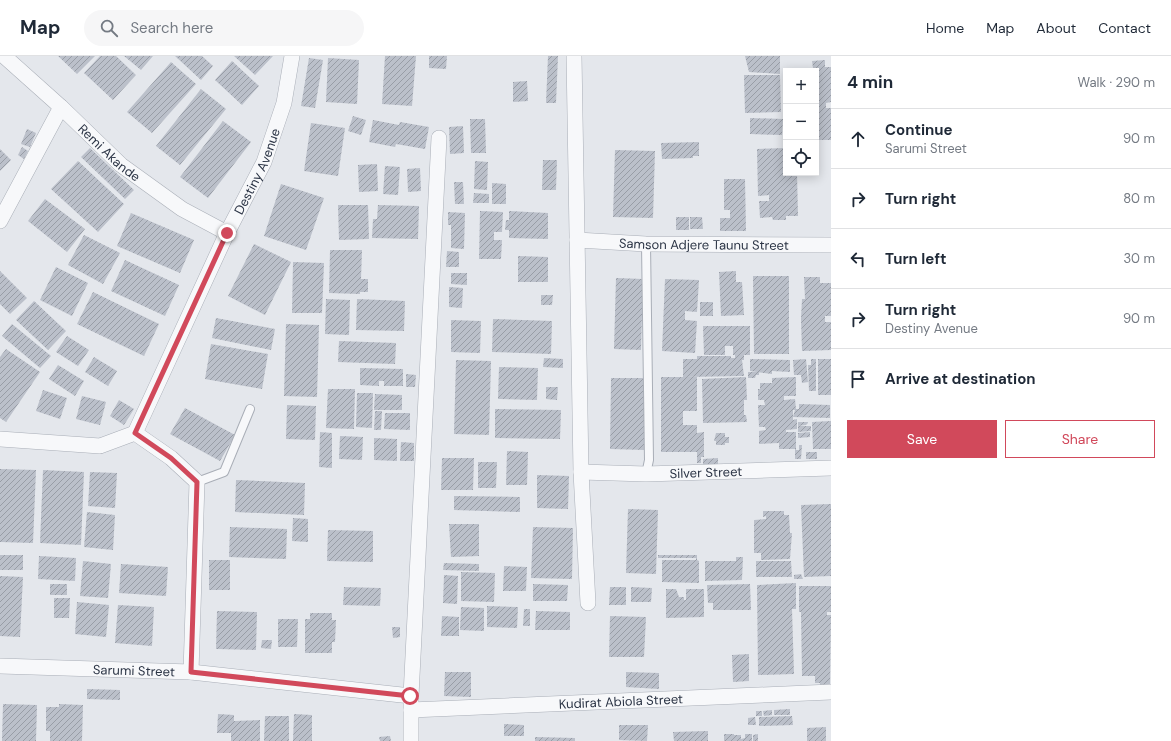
<!DOCTYPE html>
<html lang="en">
<head>
<meta charset="utf-8">
<style>
	body { margin:0; font-family:"DM Sans",sans-serif; background:#f6f6f7; color:#1f2937 }
	.controls { position:absolute; right:12px; top:12px; display:grid; overflow:hidden; border-radius:0px; box-shadow:0 2px 10px #0003 }
	.controls button { width:36px; height:36px; display:grid; place-items:center; padding:0; border:0; border-bottom:1px solid #e0e1e3; background:#fff; color:#1f2937; font:20px sans-serif }
	.stop { position:absolute; width:12px; height:12px; margin:-9px; border:3px solid #d1495b; border-radius:50%; background:#fff }
	.stop.end { background:#d1495b; border-color:#fff; box-shadow:0 1px 4px #0008 }
	.list { margin:0; padding:0; list-style:none }
	h2 { display:flex; justify-content:space-between; align-items:center; height:52px; margin:0; padding:0 16px; font-size:17px }
	h2 small { font-size:13px; font-weight:400; color:#747a83 }
	.list li { display:grid; grid-template-columns:26px 1fr auto; gap:12px; align-items:center; box-sizing:border-box; height:60px; padding:0 16px; border-top:1px solid #e0e1e3 }
	.list b { display:block; font-size:15px; white-space:nowrap }
	.list p { margin:0; font-size:13px; white-space:nowrap; color:#747a83 }
	.list em { font-size:13px; font-style:normal; color:#747a83 }
	.actions { display:flex; gap:8px; padding:12px 16px }
	.actions a { flex:1; padding:9px 0; border:1px solid #d1495b; border-radius:0px; text-align:center; font-size:14px; color:#d1495b }
	.actions .main { background:#d1495b; color:#fff }
	.icon { flex:none; width:22px; height:22px; fill:none; stroke:currentColor; stroke-width:2; stroke-linecap:round; stroke-linejoin:round }
	.map { position:relative; flex:none; width:831px; height:685px; overflow:hidden }
	header { display:flex; align-items:center; gap:24px; box-sizing:border-box; height:56px; padding:0 20px; background:#fff; border-bottom:1px solid #e0e1e3 }
	header strong { font-size:19px }
	nav { display:flex; gap:22px; margin-inline-start:auto; font-size:14px }
	.search { width:280px; height:36px; background:#f6f6f7; display:flex; align-items:center; gap:10px; box-sizing:border-box; padding:0 14px; border-radius:22px; color:#747a83; font-size:15px }
	main { display:flex }
	aside { flex:1; background:#fff }
	.map>svg:first-child { display:block }
</style>
</head>
<body>
<header>
<strong>Map</strong>
<div class="search"><svg class="icon" aria-label="search" viewBox="0 0 24 24"><circle cx="10" cy="10" r="6"/><path d="M15 15l6 6"/></svg>Search here</div>
<nav><a>Home</a><a>Map</a><a>About</a><a>Contact</a></nav>
</header>
<main>
<div class="map">
<svg width="831" height="685" viewBox="0 0 831 685">
	<defs>
		<pattern id="building-hatch" width="6" height="6" patternUnits="userSpaceOnUse"><rect width="6" height="6" fill="#bbc0ca"/><path d="M-1 1l2-2M0 6l6-6M5 7l2-2" fill="none" stroke="#989da6"/></pattern>
	</defs>
	<rect width="100%" height="100%" fill="#e4e7ec"/>
	<path fill="url(#building-hatch)" d="M58,0h37l-18,18z
		M100,0h16l20,19 -23,25 -29,-27z
		M124,0h29l-12,14z
		M175,0h27l11,10 -12,14z
		M234,0h39l-18,19z
		M385,0h31l-4,50 -30,-2z
		M429,0h18l-1,13 -17,-1z
		M548,0h10l-2,47h-10z
		M745,0h35v18l-31,-2z
		M309,2l14,2 -8,48 -14,-2z
		M328,2l31,2 -2,44 -31,-2z
		M825,4v7h6v35l-5,1v5h5v32h-15v-69h-14v-3h11l-1,-7z
		M232,5l27,25 -17,19 -27,-25z
		M171,6l25,22 -44,49 -25,-21z
		M744,19h36l1,37 -36,1z
		M527,25l1,20 -15,1v-20z
		M201,33l25,20 -46,56 -24,-19z
		M353,60l13,4 -5,15 -13,-4z
		M750,62l33,1 -1,16 -32,-1z
		M470,63h15l1,34h-15z
		M373,64l26,5 1,-3 29,5 -4,22 -29,-5 -1,3 -26,-5z
		M223,65l28,21 -43,56 -28,-21z
		M311,67l34,5 -7,48 -34,-5z
		M463,70l1,27 -14,1 -1,-27z
		M27,73l9,4 -6,14 -9,-3z
		M699,86v14h-6v2l-31,1 -1,-16z
		M22,91l6,4 -4,8 -6,-4z
		M90,92l44,42 -9,9 -44,-42z
		M786,92v25h11l1,43h-12v4h-13l-1,-3 -12,1 -1,-17h10v-6l-11,1 -1,-47z
		M0,93l11,11 -11,11z
		M615,94l40,1 -2,67 -40,-1z
		M543,104h14l-1,30h-14z
		M78,105l46,43 -26,28 -47,-43z
		M475,105l13,1 -1,28 -13,-1z
		M377,108l1,27 -19,1 -1,-27z
		M385,110l15,1 -2,28 -15,-1z
		M420,112l1,23 -13,1 -1,-23z
		M724,123h21l1,52h-26v-13h10v-8h-6z
		M454,126h9l1,22h-9z
		M492,127l14,1v20h-14z
		M281,128l43,14 -18,52 -42,-14z
		M474,137l15,1v9h-16z
		M45,143l40,30 -18,23 -39,-31z
		M338,149h30l1,34 -30,1z
		M378,149l41,1 -1,33 -46,-1 1,-19h4z
		M480,155l23,1 -1,20h-8v8h8l-1,19h-22z
		M509,155l39,2v26l-39,-1v-8h-4l1,-10h3z
		M448,156l17,1 -1,36 -13,-1v-23h-3z
		M131,157l63,27 -14,33 -63,-27z
		M676,161h13v13h-13z
		M690,161h12l1,12h-13z
		M84,179l36,18 -17,31 -35,-19z
		M254,188l37,18 -26,53 -37,-19z
		M330,194h32l-1,29h7v13h-8v2l-31,-1z
		M447,195l12,1v15h-13z
		M518,200l30,1v25h-30z
		M125,204l54,25 -14,31 -54,-25z
		M293,206l31,1 -2,50h-30z
		M56,211l32,16 -16,33 -32,-16z
		M0,215l27,27 -17,16 -10,-10z
		M736,215v11h6l2,33 -23,1 -2,-44z
		M451,217h16v12l-16,-1z
		M753,220h36v78h-35z
		M804,221h16v6h11v33h-6v6h6v28l-29,1 -1,-32 1,-20h3z
		M616,222l27,1 -2,71 -27,-1z
		M665,223l34,1 -2,32 -12,-1v9l12,1 -2,32 -33,-2z
		M449,231l14,1 -1,20 -13,-1z
		M93,236l66,32 -15,32 -67,-32z
		M541,239h12l-1,10h-11z
		M326,243l24,1 -1,35 -24,-1z
		M357,243l48,2 -1,30 -48,-1z
		M34,245l32,30 -18,19 -32,-30z
		M700,246h13v14h-13z
		M216,262l59,11 -4,21 -59,-12z
		M493,263l59,2 -1,33 -59,-2z
		M451,264l30,1 -1,32 -29,-1z
		M12,268l39,32 -11,12 -38,-32z
		M286,268l33,1 -2,72 -33,-1z
		M703,270h47v29h-6v5h-2l2,16 -59,1h12v34h-14v14h14v8l7,-1v25h-3v6h-4v-11h-36v-75h22v-18h14v-3h34v2h4v-3h-2v-9h-8v9h-21z
		M67,280l22,14 -11,16 -22,-14z
		M339,285l57,2 -1,21 -57,-2z
		M211,288l57,10 -6,35 -57,-10z
		M6,293l34,23 -34,50 -6,-4v-61z
		M94,301l23,14 -9,15 -23,-14z
		M544,302l19,1v9l-20,-1z
		M750,303l40,1v12l-18,-1v3l-22,-3z
		M806,303l2,23 -6,1 -1,-8h-7l-1,-15z
		M811,303h5v32h-7l-1,-26h3z
		M818,303h13v36h-13z
		M456,304l35,1 -2,74 -35,-1z
		M58,309l26,16 -9,15 -26,-17z
		M499,311l39,1 -1,32 -39,-1z
		M360,312l43,1v17h-19v-5h-5v5l-19,-1z
		M748,316h11v3h-3l-1,3h-7z
		M406,318l10,1 -1,12h-9z
		M746,321l1,23h-3v15h2l1,7 -44,1 -1,-44z
		M796,321v19h-12v4l11,-1 1,10h3v-5l31,1v13l-37,-1 2,-7h-2v10l4,-1v10l-11,1v2h10v18h3v-5h3l-1,14h-6v-10h-16v-6l-20,1v-13l7,-1 -1,-3h-6l-1,-22h7l-1,-5h-6v-11h2v-6h12v-5z
		M611,322h35l-2,72 -34,-1z
		M546,331h12l-1,13 -11,-1z
		M328,333h27l-1,40 -28,-1z
		M43,334l24,8 -7,21 -24,-8z
		M357,337h16l-1,35 -16,-1z
		M375,338l27,1v15h-28z
		M82,340l24,6 -6,23 -24,-6z
		M119,344l15,9 -10,16 -14,-9z
		M287,349l29,1 -1,34 -29,-1z
		M185,352l50,27 -15,26 -50,-27z
		M495,353l66,1 -1,29 -65,-1z
		M375,355h7l-1,19h-7z
		M385,357h25v17l-26,-1z
		M831,365v28h-18l-1,-27z
		M798,366h10v1l-2,2 -8,1z
		M798,370h13v5l-13,1z
		M320,376l12,1v35l-13,-1z
		M810,376v5l-12,1v-5z
		M716,377h9v4h4v6h-4v2h-9v-4h-2z
		M340,380l23,1 -1,23 -23,-1z
		M374,382l23,1v22l-23,-1z
		M401,386l13,1v18h-14z
		M507,395l21,1 -1,33h-21z
		M806,396h11v7h-11z
		M442,402h32l-1,32h-32z
		M718,402v8l-15,1v-8z
		M478,406h19l-1,26h-18z
		M0,413l36,1 -3,73 -33,-1z
		M43,414l41,2 -3,73 -41,-2z
		M90,416l27,1 -2,35 -27,-2z
		M537,419l32,1 -1,33 -31,-1z
		M236,424l69,3 -1,32 -69,-3z
		M454,440l66,1v15l-66,-2z
		M831,448v72l-27,1 -3,-72z
		M628,453l30,1 -2,64 -30,-1z
		M763,455h21v4h5l1,18h2l-2,26 -29,1v-7h-7v-33l12,-1v-3l-3,1z
		M87,456l28,3 -2,35 -29,-3z
		M293,462l15,1v23l-16,-1z
		M449,468h30v32l-28,1z
		M230,471l57,2 -1,30 -57,-2z
		M533,471l40,1 -1,51 -41,-1z
		M328,474l45,1v31l-46,-1z
		M0,499h23v15h-23z
		M658,499h39v5l2,1v22l-37,-1v-22h34v-2h-38z
		M39,500l37,2 -1,23 -37,-2z
		M736,501h7l-1,23 -37,1v-20h31z
		M209,504h21v30h-21z
		M83,505l28,3 -3,34 -28,-2z
		M756,505h35l1,16h-36z
		M444,507l35,1v7l-36,-1z
		M121,508l47,3 -2,29 -47,-3z
		M504,510l23,1 -1,24h-23z
		M461,516l34,1 -1,29 -33,-1z
		M801,518l2,5h-9v-4z
		M444,519l14,1 -1,28 -14,-1z
		M0,520l23,1 -3,60 -20,-1z
		M796,527v26h-4l2,65 -36,1 -1,-90z
		M50,528h17v11h-17z
		M533,528l35,1 -1,16h-34z
		M750,528l1,26h-38v-7h-5l-1,-18z
		M799,530h32v26h-4v3h4l-1,71 -10,1v-4h-5v-7h-13l-1,-64h-2z
		M344,531l37,1 -1,18 -37,-1z
		M610,531h16v18h-17z
		M631,531l21,1 -1,14h-20z
		M666,533h10l3,8h5v3h2v-11h18v28l-38,1z
		M54,542h16l-1,20h-15z
		M77,546l32,3 -3,32 -31,-3z
		M118,549l36,2 -2,39 -37,-3z
		M487,550l31,1 -1,21 -30,-1z
		M461,551l23,1v23l-24,-1z
		M524,553h6v17h-7z
		M217,555l40,1 -1,38 -40,-1z
		M536,555l34,1v18h-35z
		M310,557h22v7h4l-1,22h-3v11h-27v-34h5z
		M442,560l17,1v19h-18z
		M610,560l36,1 -2,40h-35z
		M278,563h20l-1,28h-19z
		M392,571h8v10l-7,1z
		M262,584h10l-1,9 -10,-1z
		M749,598v27l-16,1 -1,-27z
		M445,616h26v25l-27,-1z
		M626,616l33,1v16l-33,-2z
		M87,633l33,1v10l-33,-1z
		M3,648l34,1 -1,36h-34z
		M59,648l24,1 -1,36h-32v-10h-4v-24h13z
		M790,653v6h-16v-5z
		M772,654v5l-8,1 -1,-5z
		M756,655h6v5h-6z
		M218,658l16,1v6l26,-1v21h-29v-8h-14z
		M294,658l18,1v26h-19z
		M265,660h24v25h-25z
		M792,660l1,9 -34,1v-9z
		M755,661l1,8h-8v-7z
		M504,668l20,1v11h-20z
		M619,669h29l-1,16 -28,-1z
		M826,671v14h-19v-13z
		M708,675v10h-34l-1,-9z
		M724,678h10v7h-10z
		M745,678h7v7h-18v-6h7v4l4,-1z
		M758,678v7h-5v-6z
		M390,680l1,5h-11l-1,-4z
		M535,681l40,1v3h-40z"/>
	<g fill="none" stroke-linecap="round" stroke-linejoin="round">
		<defs>
			<path id="service" d="M646,188l3,216 -3,14
				M197,426l27,-10 26,-63"/>
			<g id="minor">
				<path id="s1" d="M4,0l57,51 60,58 61,44 45,24"/>
				<path d="M574,0l7,416 7,131"/>
				<path d="M0,165l61,-114"/>
				<path id="s2" d="M577,184l69,4 185,1"/>
				<path id="s3" d="M135,377l92,-200 37,-71 20,-59 8,-47"/>
				<path d="M0,383l100,7 35,-13 36,25 26,24 -6,190"/>
				<path id="s4" d="M581,416l65,2 185,-6"/>
				<path id="s5" d="M0,610l191,6 220,24"/>
				<path id="s6" d="M411,654l420,-18"/>
				<path d="M411,685v-45l28,-558"/>
			</g>
		</defs>
		<use href="#service" stroke="#a9aeb7" stroke-width="10"/>
		<use href="#minor" stroke="#a9aeb7" stroke-width="16"/>
		<use href="#service" stroke="#f7f8fa" stroke-width="8"/>
		<use href="#minor" stroke="#f7f8fa" stroke-width="15"/>
	</g>
	<g fill="none" stroke-linecap="round" stroke-linejoin="round">
		<path stroke="#d1495b" stroke-width="5" d="M227,177l-92,200 36,25 26,24 -6,190 219,24"/>
	</g>
	<g text-anchor="middle" dominant-baseline="central" stroke-width="3" stroke-linejoin="round" paint-order="stroke">
		<g font-size="13" fill="#2b3445" stroke="#f4f6f9">
			<text stroke="none"><textPath href="#s1" startOffset="143">Remi Akande</textPath></text>
			<text stroke="none"><textPath href="#s3" startOffset="289">Destiny Avenue</textPath></text>
			<text stroke="none"><textPath href="#s2" startOffset="127">Samson Adjere Taunu Street</textPath></text>
			<text stroke="none"><textPath href="#s4" startOffset="125">Silver Street</textPath></text>
			<text stroke="none"><textPath href="#s5" startOffset="134">Sarumi Street</textPath></text>
			<text stroke="none"><textPath href="#s6" startOffset="210">Kudirat Abiola Street</textPath></text>
		</g>
	</g>
</svg>
<div class="controls">
<button>+</button>
<button>−</button>
<button><svg class="icon" aria-label="locate" viewBox="0 0 24 24"><circle cx="12" cy="12" r="6"/><path d="M12 2v4M12 18v4M2 12h4M18 12h4"/></svg></button>
</div>
<div class="stop" style="left:410px;top:640px"></div>
<div class="stop end" style="left:227px;top:177px"></div>
</div>
<aside>
<h2>4 min<small>Walk · 290 m</small></h2>
<ul class="list">
<li><svg class="icon" aria-label="ahead" viewBox="0 0 24 24"><path d="M12 20V5M6 11l6-6 6 6"/></svg><div><b>Continue</b><p>Sarumi Street</p></div><em>90 m</em></li>
<li><svg class="icon" aria-label="right" viewBox="0 0 24 24"><path d="M7 20v-9h11M14 6l5 5-5 5"/></svg><div><b>Turn right</b></div><em>80 m</em></li>
<li><svg class="icon" aria-label="left" viewBox="0 0 24 24"><path d="M17 20v-9H6M10 6l-5 5 5 5"/></svg><div><b>Turn left</b></div><em>30 m</em></li>
<li><svg class="icon" aria-label="right" viewBox="0 0 24 24"><path d="M7 20v-9h11M14 6l5 5-5 5"/></svg><div><b>Turn right</b><p>Destiny Avenue</p></div><em>90 m</em></li>
<li><svg class="icon" aria-label="arrive" viewBox="0 0 24 24"><path d="M6 21V4h12l-3 4 3 4H6"/></svg><div><b>Arrive at destination</b></div></li>
</ul>
<div class="actions"><a class="main">Save</a><a>Share</a></div>
</aside>
</main>
</body>
</html>
